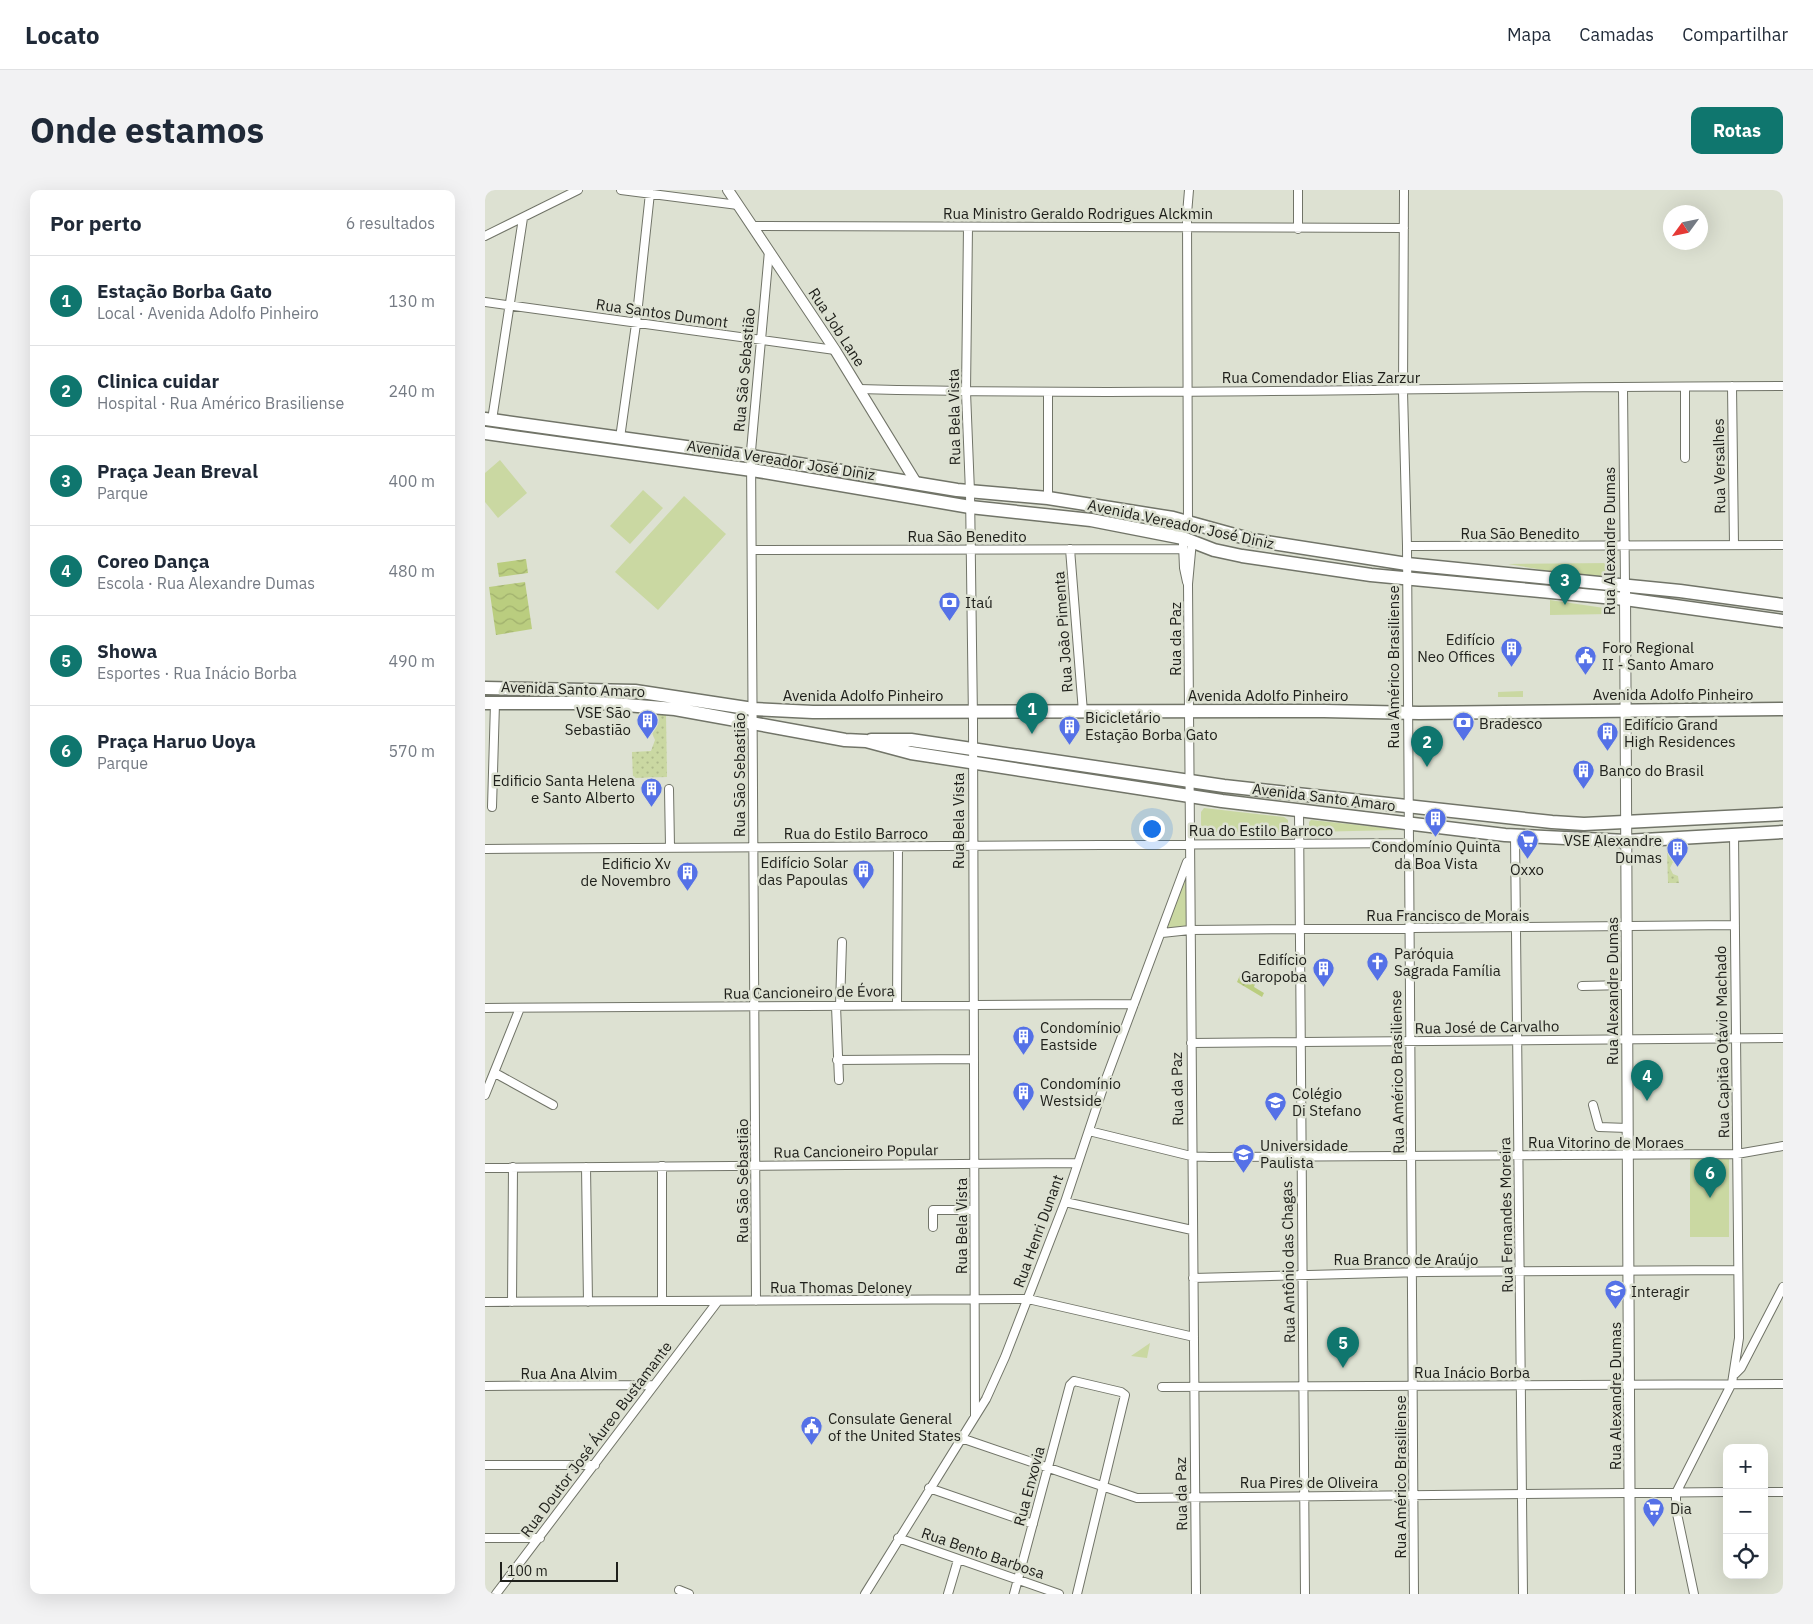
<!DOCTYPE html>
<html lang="pt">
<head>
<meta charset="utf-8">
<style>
	body { margin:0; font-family:"IBM Plex Sans",sans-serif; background:#f2f2f3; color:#1f2937 }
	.controls { position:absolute; right:15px; bottom:15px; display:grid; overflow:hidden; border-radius:10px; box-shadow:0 5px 20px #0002 }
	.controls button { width:45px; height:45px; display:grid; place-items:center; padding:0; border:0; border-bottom:1px solid #e0e1e3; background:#fff; color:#1f2937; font:25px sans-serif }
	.compass { position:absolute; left:1178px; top:15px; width:45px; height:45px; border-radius:50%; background:#fff; box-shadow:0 5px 20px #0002; rotate:237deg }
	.scale { position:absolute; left:15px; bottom:12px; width:118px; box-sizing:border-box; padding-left:5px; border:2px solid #20211c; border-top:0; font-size:14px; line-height:18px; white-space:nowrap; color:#20211c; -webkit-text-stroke:4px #dde1d2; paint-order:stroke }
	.you { position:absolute; left:666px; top:638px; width:18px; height:18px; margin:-12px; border:4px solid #fff; border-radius:50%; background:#1a73e8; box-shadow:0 0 0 8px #1a73e833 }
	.badge { display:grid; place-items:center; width:32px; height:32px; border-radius:50%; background:#0f766e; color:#fff; font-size:16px; font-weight:700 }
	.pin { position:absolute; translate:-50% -41px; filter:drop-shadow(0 1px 2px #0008) }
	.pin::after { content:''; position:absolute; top:26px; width:18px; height:15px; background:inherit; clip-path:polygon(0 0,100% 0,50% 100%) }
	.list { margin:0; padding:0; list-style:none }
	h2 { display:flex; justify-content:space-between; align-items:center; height:65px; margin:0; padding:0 20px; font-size:21px }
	h2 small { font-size:16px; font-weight:400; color:#747a83 }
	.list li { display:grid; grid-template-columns:32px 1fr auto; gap:15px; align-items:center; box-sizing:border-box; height:90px; padding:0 20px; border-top:1px solid #e0e1e3 }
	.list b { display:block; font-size:19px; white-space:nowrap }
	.list p { margin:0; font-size:16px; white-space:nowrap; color:#747a83 }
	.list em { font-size:16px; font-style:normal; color:#747a83 }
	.icon { flex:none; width:28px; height:28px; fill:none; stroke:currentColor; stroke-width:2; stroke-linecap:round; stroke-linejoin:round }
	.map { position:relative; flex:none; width:1298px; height:1404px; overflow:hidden; border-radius:10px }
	header { display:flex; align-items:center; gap:30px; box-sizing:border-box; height:70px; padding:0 25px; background:#fff; border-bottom:1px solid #e0e1e3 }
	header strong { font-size:24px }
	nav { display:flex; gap:28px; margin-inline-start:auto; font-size:18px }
	.intro { display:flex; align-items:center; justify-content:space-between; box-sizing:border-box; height:120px; padding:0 30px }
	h1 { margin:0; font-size:35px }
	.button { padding:12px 22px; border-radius:10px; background:#0f766e; color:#fff; font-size:18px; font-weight:700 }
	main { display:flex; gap:30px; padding:0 30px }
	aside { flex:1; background:#fff; border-radius:10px; box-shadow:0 5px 20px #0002 }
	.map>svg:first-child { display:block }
</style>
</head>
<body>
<header>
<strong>Locato</strong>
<nav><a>Mapa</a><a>Camadas</a><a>Compartilhar</a></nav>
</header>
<div class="intro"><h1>Onde estamos</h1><a class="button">Rotas</a></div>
<main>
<aside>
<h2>Por perto<small>6 resultados</small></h2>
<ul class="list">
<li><span class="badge">1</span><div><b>Estação Borba Gato</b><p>Local · Avenida Adolfo Pinheiro</p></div><em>130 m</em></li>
<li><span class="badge">2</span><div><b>Clinica cuidar</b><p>Hospital · Rua Américo Brasiliense</p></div><em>240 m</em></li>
<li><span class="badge">3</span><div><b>Praça Jean Breval</b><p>Parque</p></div><em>400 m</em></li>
<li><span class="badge">4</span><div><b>Coreo Dança</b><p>Escola · Rua Alexandre Dumas</p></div><em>480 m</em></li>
<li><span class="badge">5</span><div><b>Showa</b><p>Esportes · Rua Inácio Borba</p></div><em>490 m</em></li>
<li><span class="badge">6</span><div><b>Praça Haruo Uoya</b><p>Parque</p></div><em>570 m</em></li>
</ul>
</aside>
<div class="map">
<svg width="1298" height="1404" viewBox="0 0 1298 1404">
	<defs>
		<pattern id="grass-dots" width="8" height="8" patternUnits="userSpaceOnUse" patternTransform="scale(1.25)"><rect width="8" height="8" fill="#cad8a2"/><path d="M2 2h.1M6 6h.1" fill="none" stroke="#adb98b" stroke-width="1.8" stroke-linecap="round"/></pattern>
		<pattern id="water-waves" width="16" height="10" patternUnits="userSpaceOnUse" patternTransform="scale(1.25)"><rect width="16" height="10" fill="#bacd7f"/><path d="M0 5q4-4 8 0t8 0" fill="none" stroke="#a0b06d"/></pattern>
	</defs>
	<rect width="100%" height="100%" fill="#dde1d2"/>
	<path fill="url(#grass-dots)" d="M168,523l13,1 1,63 -34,1 -1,-26 19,-1 4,-11 -3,-7z
		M1182,660h11v10l-5,2 -3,6 3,6 5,2 1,7h-11z"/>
	<path fill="#cad8a2" d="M15,270l27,33 -29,25 -13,-16v-29z
		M158,300l20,18 -33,36 -20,-18z
		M199,306l42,38 -68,76 -43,-38z
		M1128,368h1l-1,24 -105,-18 105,-1z
		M1065,410l61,9v5l-61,1z
		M1038,501v6h-25v-5z
		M719,618l80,9 4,3v12h-87v-20z
		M826,630l85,9 1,1 -88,2v-10z
		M703,682v56l-24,3z
		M1205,969h39v78h-39z
		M665,1153l-3,15 -16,-2z"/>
	<path fill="url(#water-waves)" d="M41,369l2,14 -29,4 -2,-14z
		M40,392l7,47 -36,6 -7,-48z
		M755,785l15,9 -1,3 10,6 -2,4 -25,-15z"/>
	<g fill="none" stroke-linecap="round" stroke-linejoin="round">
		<defs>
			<path id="minor" d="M136,0l117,15
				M813,0v39
				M919,0l-1,201 4,155 7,1048
				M268,36l651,2
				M483,37l-2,165 4,100 3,228 2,696
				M0,46l93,-46
				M0,112l350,48
				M1247,196l2,159
				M1200,197v71
				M374,199c308,8 616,-3 924,-3
				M1138,199l2,197
				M563,202v106
				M7,230l31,-202
				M135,248l16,-114 14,-131
				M703,333l-1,-309 2,-24
				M707,351l-4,43 8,1010
				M698,354l1,24 3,14
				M922,356l376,-1
				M585,359l13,163
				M267,360l431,-1
				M184,599l1,58
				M7,617l3,-104
				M814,621l6,783
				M1030,646l8,758
				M0,659l923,-6
				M677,743l28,-3 545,-5
				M1097,796l45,-1
				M412,815l1,-158
				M351,816l3,74
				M355,816l2,-64
				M0,818l649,-4
				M706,853l592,-5
				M352,870l136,-1
				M10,883l58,32
				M0,905l35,-87
				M1108,915l6,22 29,1
				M604,941l102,25 18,1 528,-3 46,-8
				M177,976v135
				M101,977l2,135
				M0,978l592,-5
				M580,1012l127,28
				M448,1037v-17h41
				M708,1088l230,-6 315,-2
				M271,1111l-5,-850 18,-200
				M0,1112l543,-3 166,38
				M27,1112l1,-135
				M1250,1184l6,-6 42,-81
				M0,1196l169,-1
				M677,1197l621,-3
				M476,1248l176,60 590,-6
				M0,1275h110
				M444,1298l104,36
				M1279,1302h19
				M0,1348h55
				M413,1348l161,56
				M194,1400l10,4
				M11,1404l222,-293
				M380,1404l121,-195 19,-42 60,-155 41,-123 81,-217
				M463,1404l10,-34
				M529,1404l56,-209 4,-4 47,11 4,3 -48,199
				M1209,1404l-18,-85v-16l56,-110 7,-45 -5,-504"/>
			<path id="tertiary" d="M243,0l107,160 82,134
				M1140,402l5,1002"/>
			<path id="primary" d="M0,229l266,37 206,34 91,8 125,20 80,22 154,24 273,27 103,14
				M0,243l267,37 218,37 121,13 92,18 31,12 28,6 129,19 254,24 158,22
				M0,498l150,3 118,18 60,3 511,-1 95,2 364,-4
				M0,513h116l74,6 170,31 21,1 45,12 311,48 283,34 121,6 157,-9
				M386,550h40l313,46 328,36 32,2 199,-10"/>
		</defs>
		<use href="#minor" stroke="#717468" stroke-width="10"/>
		<use href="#tertiary" stroke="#717468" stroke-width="12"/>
		<use href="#primary" stroke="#717468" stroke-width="15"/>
		<use href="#minor" stroke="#fff" stroke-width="8"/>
		<use href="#tertiary" stroke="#fff" stroke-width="10"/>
		<use href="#primary" stroke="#fff" stroke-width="12"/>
	</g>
	<defs>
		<symbol id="bank-pin" viewBox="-11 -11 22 30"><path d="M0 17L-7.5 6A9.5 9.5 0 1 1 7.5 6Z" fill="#5571e7" stroke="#dde1d2"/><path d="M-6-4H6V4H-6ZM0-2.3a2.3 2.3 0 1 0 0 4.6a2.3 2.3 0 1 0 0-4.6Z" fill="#fff"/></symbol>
		<symbol id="building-pin" viewBox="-11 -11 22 30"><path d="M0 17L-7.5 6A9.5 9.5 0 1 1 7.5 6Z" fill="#5571e7" stroke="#dde1d2"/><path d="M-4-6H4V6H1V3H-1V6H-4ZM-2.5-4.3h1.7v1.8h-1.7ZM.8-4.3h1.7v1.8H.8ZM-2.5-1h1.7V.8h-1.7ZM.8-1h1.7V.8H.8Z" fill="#fff"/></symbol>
		<symbol id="civic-pin" viewBox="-11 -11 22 30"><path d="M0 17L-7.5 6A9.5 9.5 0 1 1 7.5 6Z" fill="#5571e7" stroke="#dde1d2"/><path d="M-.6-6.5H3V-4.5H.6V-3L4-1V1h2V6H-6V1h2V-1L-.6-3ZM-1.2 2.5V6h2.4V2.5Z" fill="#fff"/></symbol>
		<symbol id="supermarket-pin" viewBox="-11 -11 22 30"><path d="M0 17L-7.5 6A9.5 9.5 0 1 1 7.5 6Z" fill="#5571e7" stroke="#dde1d2"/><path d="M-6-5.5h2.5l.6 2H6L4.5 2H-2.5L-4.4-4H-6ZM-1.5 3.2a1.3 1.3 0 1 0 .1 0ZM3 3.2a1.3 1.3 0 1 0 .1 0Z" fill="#fff"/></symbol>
		<symbol id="church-pin" viewBox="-11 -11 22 30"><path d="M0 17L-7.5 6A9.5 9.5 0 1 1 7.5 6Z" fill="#5571e7" stroke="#dde1d2"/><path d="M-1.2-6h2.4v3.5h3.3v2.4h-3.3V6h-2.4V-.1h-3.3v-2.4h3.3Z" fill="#fff"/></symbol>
		<symbol id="school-pin" viewBox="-11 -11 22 30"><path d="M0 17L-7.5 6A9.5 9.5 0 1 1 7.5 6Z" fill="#5571e7" stroke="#dde1d2"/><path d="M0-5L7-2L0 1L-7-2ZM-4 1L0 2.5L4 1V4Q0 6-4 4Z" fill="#fff"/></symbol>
		<symbol id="university-pin" viewBox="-11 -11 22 30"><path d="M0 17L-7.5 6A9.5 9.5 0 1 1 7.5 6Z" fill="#5571e7" stroke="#dde1d2"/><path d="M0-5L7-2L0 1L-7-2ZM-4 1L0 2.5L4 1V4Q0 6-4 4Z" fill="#fff"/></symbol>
	</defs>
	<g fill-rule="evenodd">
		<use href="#bank-pin" x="452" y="400" width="25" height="34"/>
		<use href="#building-pin" x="1014" y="446" width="25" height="34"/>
		<use href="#civic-pin" x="1088" y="454" width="25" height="34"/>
		<use href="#building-pin" x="150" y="518" width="25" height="34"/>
		<use href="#bank-pin" x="966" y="520" width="25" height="34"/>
		<use href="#building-pin" x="572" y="524" width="25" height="34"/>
		<use href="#building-pin" x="1110" y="530" width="25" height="34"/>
		<use href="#building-pin" x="1086" y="568" width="25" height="34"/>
		<use href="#building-pin" x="154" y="586" width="25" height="34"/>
		<use href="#building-pin" x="938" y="616" width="25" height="34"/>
		<use href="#supermarket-pin" x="1030" y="638" width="25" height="34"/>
		<use href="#building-pin" x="1180" y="646" width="25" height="34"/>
		<use href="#building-pin" x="366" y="668" width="25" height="34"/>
		<use href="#building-pin" x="190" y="670" width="25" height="34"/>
		<use href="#church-pin" x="880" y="760" width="25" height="34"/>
		<use href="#building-pin" x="826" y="766" width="25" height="34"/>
		<use href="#building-pin" x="526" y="834" width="25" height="34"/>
		<use href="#building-pin" x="526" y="890" width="25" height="34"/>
		<use href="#school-pin" x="778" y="900" width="25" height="34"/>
		<use href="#university-pin" x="746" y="952" width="25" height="34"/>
		<use href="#school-pin" x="1118" y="1088" width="25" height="34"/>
		<use href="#civic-pin" x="314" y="1224" width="25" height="34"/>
		<use href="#supermarket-pin" x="1156" y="1306" width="25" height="34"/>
	</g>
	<g text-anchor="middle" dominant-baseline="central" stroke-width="5" stroke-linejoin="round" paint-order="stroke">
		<g font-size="15" fill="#20211c" stroke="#dde1d2">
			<text x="593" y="23">Rua Ministro Geraldo Rodrigues Alckmin</text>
			<text transform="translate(177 123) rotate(8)">Rua Santos Dumont</text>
			<text transform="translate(352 137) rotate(57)">Rua Job Lane</text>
			<text transform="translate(259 180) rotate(-85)">Rua São Sebastião</text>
			<text x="836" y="187">Rua Comendador Elias Zarzur</text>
			<text transform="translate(469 227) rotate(-91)">Rua Bela Vista</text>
			<text transform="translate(296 270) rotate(9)">Avenida Vereador José Diniz</text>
			<text transform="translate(1234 276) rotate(-91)">Rua Versalhes</text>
			<text transform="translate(696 334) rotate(12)">Avenida Vereador José Diniz</text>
			<text x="1035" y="343">Rua São Benedito</text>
			<text x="482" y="346">Rua São Benedito</text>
			<text transform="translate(1124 351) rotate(-90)">Rua Alexandre Dumas</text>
			<text transform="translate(578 442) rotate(-94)">Rua João Pimenta</text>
			<text transform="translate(690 449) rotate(-90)">Rua da Paz</text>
			<text transform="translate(908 477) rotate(-90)">Rua Américo Brasiliense</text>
			<text transform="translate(88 499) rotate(2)">Avenida Santo Amaro</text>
			<text x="1188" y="504">Avenida Adolfo Pinheiro</text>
			<text x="378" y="505">Avenida Adolfo Pinheiro</text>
			<text x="783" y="505">Avenida Adolfo Pinheiro</text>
			<text transform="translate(254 585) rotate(-90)">Rua São Sebastião</text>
			<text transform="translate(839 607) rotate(7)">Avenida Santo Amaro</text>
			<text transform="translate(473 631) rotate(-90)">Rua Bela Vista</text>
			<text x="776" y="640">Rua do Estilo Barroco</text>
			<text x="371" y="643">Rua do Estilo Barroco</text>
			<text x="963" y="725">Rua Francisco de Morais</text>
			<text transform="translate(1127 801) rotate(-90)">Rua Alexandre Dumas</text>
			<text transform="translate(324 802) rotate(-1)">Rua Cancioneiro de Évora</text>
			<text transform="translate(1002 837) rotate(-1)">Rua José de Carvalho</text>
			<text transform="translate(1237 852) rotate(-91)">Rua Capitão Otávio Machado</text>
			<text transform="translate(912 882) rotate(-91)">Rua Américo Brasiliense</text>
			<text transform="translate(692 899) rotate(-91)">Rua da Paz</text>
			<text x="1121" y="952">Rua Vitorino de Moraes</text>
			<text transform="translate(371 961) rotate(-1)">Rua Cancioneiro Popular</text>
			<text transform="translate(257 991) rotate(-90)">Rua São Sebastião</text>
			<text transform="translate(1021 1025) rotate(-91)">Rua Fernandes Moreira</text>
			<text transform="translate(476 1036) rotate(-90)">Rua Bela Vista</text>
			<text transform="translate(553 1041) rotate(-70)">Rua Henri Dunant</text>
			<text x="921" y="1069">Rua Branco de Araújo</text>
			<text transform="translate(803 1072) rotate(-91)">Rua Antônio das Chagas</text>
			<text x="356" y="1097">Rua Thomas Deloney</text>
			<text x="987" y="1182">Rua Inácio Borba</text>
			<text x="84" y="1183">Rua Ana Alvim</text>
			<text transform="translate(1130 1206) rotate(-90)">Rua Alexandre Dumas</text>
			<text transform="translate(111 1249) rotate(-53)">Rua Doutor José Áureo Bustamante</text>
			<text transform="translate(915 1287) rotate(-90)">Rua Américo Brasiliense</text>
			<text x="824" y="1292">Rua Pires de Oliveira</text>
			<text transform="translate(544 1296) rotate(-75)">Rua Enxovia</text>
			<text transform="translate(696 1304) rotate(-91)">Rua da Paz</text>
			<text transform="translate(498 1363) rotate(19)">Rua Bento Barbosa</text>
		</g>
		<g font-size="15" fill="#20211c" stroke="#dde1d2" text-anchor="start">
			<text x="480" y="412">Itaú</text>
			<text x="1010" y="449" text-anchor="end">Edifício<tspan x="1010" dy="17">Neo Offices</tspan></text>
			<text x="1117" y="457">Foro Regional<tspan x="1117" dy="17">II - Santo Amaro</tspan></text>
			<text x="146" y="522" text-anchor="end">VSE São<tspan x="146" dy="17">Sebastião</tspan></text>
			<text x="600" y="527">Bicicletário<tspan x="600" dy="17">Estação Borba Gato</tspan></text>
			<text x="994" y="533">Bradesco</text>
			<text x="1139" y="534">Edifício Grand<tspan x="1139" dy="17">High Residences</tspan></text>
			<text x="1114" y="580">Banco do Brasil</text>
			<text x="150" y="590" text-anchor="end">Edificio Santa Helena<tspan x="150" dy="17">e Santo Alberto</tspan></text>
			<text x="1177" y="650" text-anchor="end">VSE Alexandre<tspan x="1177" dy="17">Dumas</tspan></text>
			<text x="951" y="656" text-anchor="middle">Condomínio Quinta<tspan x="951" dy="17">da Boa Vista</tspan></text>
			<text x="363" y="672" text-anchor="end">Edifício Solar<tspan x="363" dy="17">das Papoulas</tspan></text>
			<text x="186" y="673" text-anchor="end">Edificio Xv<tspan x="186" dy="17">de Novembro</tspan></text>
			<text x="1042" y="679" text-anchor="middle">Oxxo</text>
			<text x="909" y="763">Paróquia<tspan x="909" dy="17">Sagrada Família</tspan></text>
			<text x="822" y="769" text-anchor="end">Edifício<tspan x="822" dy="17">Garopoba</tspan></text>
			<text x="555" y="837">Condomínio<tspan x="555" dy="17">Eastside</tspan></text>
			<text x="555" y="893">Condomínio<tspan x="555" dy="17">Westside</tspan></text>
			<text x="807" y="903">Colégio<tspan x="807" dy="17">Di Stefano</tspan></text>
			<text x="775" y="955">Universidade<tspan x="775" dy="17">Paulista</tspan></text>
			<text x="1146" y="1101">Interagir</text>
			<text x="343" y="1228">Consulate General<tspan x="343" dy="17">of the United States</tspan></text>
			<text x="1185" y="1318">Dia</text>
		</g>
	</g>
</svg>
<div class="controls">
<button>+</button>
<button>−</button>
<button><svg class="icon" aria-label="locate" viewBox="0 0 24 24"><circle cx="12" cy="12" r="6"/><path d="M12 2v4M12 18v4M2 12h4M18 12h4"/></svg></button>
</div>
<svg class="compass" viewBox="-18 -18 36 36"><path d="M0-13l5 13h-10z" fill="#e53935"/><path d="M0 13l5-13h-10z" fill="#747a83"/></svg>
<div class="scale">100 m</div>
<div class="you"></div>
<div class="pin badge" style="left:547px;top:544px">1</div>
<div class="pin badge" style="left:942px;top:577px">2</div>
<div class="pin badge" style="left:1080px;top:415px">3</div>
<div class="pin badge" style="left:1162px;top:911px">4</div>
<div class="pin badge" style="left:858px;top:1178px">5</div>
<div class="pin badge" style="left:1225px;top:1008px">6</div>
</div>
</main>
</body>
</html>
